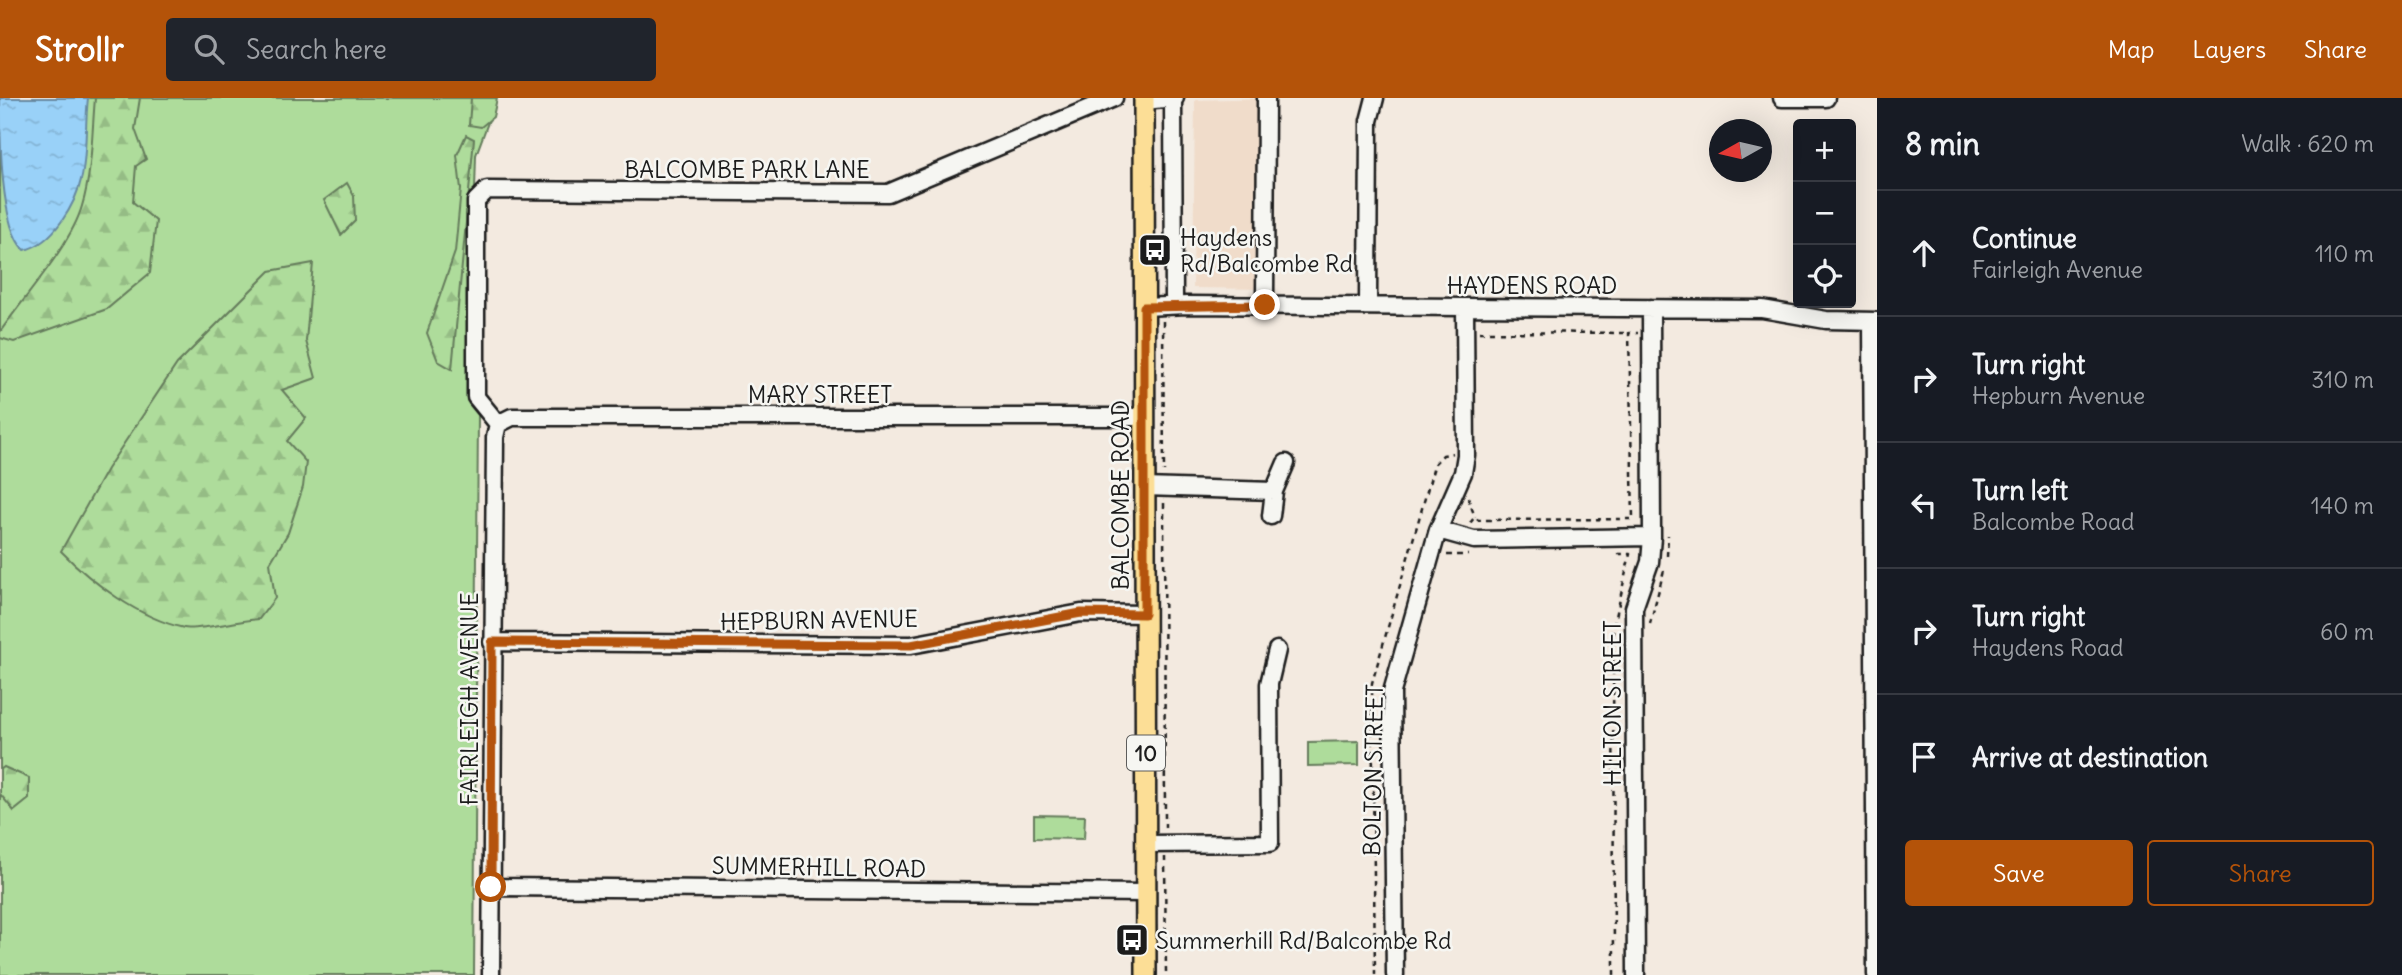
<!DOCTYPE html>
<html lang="en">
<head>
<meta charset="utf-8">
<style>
	body { margin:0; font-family:Delius,sans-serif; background:#20242c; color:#f1f3f6 }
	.controls { position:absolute; right:21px; top:21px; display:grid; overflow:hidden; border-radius:7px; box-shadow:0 7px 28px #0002 }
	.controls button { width:63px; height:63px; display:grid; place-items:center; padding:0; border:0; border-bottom:2px solid #363941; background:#171b24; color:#f1f3f6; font:35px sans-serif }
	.compass { position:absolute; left:1709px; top:21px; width:63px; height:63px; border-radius:50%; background:#171b24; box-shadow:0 7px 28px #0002; rotate:262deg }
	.stop { position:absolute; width:21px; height:21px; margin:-16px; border:5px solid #b45309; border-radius:50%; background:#fff }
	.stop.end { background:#b45309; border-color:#fff; box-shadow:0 2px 7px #0008 }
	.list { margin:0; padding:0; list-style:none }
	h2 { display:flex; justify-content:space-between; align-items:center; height:91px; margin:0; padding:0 28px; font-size:30px }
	h2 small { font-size:23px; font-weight:400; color:#9ea1a6 }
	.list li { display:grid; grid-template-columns:46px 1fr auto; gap:21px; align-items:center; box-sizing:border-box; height:126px; padding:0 28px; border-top:2px solid #363941 }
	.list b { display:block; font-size:26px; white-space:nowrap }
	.list p { margin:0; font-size:23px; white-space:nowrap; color:#9ea1a6 }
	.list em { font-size:23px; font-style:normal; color:#9ea1a6 }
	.actions { display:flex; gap:14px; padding:21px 28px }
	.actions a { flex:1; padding:16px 0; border:2px solid #b45309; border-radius:7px; text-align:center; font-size:24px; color:#b45309 }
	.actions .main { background:#b45309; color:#fff }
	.icon { flex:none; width:38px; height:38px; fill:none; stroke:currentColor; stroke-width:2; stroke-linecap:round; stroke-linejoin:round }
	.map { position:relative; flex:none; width:1877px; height:877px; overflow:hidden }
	header { display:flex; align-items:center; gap:42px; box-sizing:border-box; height:98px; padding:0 35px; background:#b45309; color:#fff }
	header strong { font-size:33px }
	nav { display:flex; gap:38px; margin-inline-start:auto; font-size:24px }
	.search { width:490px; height:63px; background:#20242c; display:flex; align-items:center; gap:18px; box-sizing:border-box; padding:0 24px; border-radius:7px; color:#9ea1a6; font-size:26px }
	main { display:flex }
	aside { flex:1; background:#171b24 }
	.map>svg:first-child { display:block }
</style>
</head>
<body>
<header>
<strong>Strollr</strong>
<div class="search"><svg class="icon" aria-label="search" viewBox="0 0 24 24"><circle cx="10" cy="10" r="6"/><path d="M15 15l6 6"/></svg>Search here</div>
<nav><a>Map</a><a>Layers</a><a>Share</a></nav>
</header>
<main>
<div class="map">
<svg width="1877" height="877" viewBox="0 0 1877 877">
	<defs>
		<pattern id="forest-firs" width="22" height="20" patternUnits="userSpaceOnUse" patternTransform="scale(1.75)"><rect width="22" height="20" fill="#aedc9b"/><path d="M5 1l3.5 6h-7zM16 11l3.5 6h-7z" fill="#95bc85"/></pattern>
		<pattern id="water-ripples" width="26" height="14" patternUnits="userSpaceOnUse" patternTransform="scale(1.75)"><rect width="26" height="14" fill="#99d1f8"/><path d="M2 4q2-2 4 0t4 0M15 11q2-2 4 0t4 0" fill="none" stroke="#83b3d4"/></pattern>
	</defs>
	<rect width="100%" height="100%" fill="#f3eae0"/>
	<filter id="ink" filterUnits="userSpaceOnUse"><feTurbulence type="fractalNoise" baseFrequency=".0143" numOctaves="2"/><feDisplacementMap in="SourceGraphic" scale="14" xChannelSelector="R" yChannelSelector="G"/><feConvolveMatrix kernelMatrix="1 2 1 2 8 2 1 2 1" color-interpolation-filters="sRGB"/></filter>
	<g filter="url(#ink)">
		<path fill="#f0dcca" d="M1268,0v191l-75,-1 2,-188z"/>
		<path fill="#aedc9b" stroke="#657c5c" stroke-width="2" d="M0,0h497l-21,57 -7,249 9,11 -4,560h-474z
			M1359,643v24l-51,1v-24z
			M1034,717l51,1 -1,23 -50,-1z"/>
		<path fill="url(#forest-firs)" stroke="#657c5c" stroke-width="2" d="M95,0h45l-5,31 11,30 -10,7 -3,36 23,19 -6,52 -43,36 -93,33 -14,-4v-6c24,-35 71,-87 82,-126 10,-32 10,-75 13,-108z
			M471,0h26l-4,19 -12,10 -12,-2z
			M466,37l8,4 -22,230 -14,-8 -11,-28 28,-81 6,-63 -4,-34z
			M347,85l7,13 1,25 -14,14 -17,-35z
			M313,165l-7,78 10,37 -34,12 24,28 -19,23 19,21 -3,25 -15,46 -18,30 5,35 -16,21c-17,1 -63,12 -75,9 -45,-10 -92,-45 -123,-77l46,-82 70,-105 93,-93z
			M4,669l25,11v21l-15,12 -14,-17v-24z"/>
		<path fill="url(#water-ripples)" stroke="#6789a0" stroke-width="2" d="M0,0h88c-3,25 -1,53 -6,78 -6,28 -29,68 -58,74 -24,-23 -24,-112 -24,-152z"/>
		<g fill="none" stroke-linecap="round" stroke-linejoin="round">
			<defs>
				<path id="minor" d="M1782,0h44
					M1173,1l1,198
					M1144,3l31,-3
					M1265,207l1,-207
					M1368,208l1,-185 6,-23
					M1144,209l43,-2 575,4 64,11 51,1
					M1872,223l4,654
					M498,326l-22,-27v-196l11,-11 401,3 226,-95
					M498,326l14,-7h632
					M1144,389l130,4 -3,25
					M1274,393l12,-28
					M1438,432l36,10 178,-3
					M492,544l419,3 170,-32 63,1
					M1146,746l124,-1 -1,-159 8,-34
					M491,789l655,6
					M491,877l4,-538 3,-13
					M1395,877l-3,-283 46,-162 25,-57 3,-18 -1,-148
					M1636,877l-2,-367 16,-46 2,-25 -1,-229"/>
				<path id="major" d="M1144,0l2,877"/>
			</defs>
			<use href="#minor" stroke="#1c1c1c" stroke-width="21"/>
			<use href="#major" stroke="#1c1c1c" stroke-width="24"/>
			<path stroke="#1c1c1c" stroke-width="2.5" stroke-dasharray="5 5" stroke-linecap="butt" d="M1163,223l1,151
				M1479,234l150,1
				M1468,400l7,19
				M1164,405l1,326
				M1470,425l5,-6 3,3 155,-1 -4,-186h9
				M1447,457h21
				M1667,458l1,-21
				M1650,526l14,-54
				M1165,759l1,118
				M1375,877l-3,-292 63,-220 8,-8 10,-2
				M1614,877l-1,-345 17,-76h-15"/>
			<use href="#minor" stroke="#f6f6f2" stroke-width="16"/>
			<use href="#major" stroke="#fcde96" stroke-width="19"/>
		</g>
	</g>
	<g fill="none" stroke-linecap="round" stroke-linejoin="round" filter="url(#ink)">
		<path stroke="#b45309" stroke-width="9" d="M491,789l1,-245 419,3 170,-32 63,1v-307l121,-2"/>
	</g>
	<defs>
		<symbol id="bus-square" viewBox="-11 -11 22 22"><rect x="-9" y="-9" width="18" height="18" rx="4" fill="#1c1c1c" stroke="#f6f6f2"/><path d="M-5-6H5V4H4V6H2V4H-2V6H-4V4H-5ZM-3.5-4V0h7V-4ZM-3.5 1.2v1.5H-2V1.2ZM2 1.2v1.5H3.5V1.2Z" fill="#fff"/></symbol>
	</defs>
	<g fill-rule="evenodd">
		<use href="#bus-square" x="1136" y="133" width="38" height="38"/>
		<use href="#bus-square" x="1113" y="823" width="38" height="38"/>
	</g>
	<g text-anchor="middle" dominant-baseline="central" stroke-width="5" stroke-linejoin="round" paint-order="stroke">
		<rect fill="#f6f6f2" stroke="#5d5d5c" stroke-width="2" x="1127" y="637.5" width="38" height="35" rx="5"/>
		<g font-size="21" font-weight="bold" fill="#1c1c1c">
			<text x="1146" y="655">10</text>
		</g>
		<g font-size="23" fill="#1c1c1c" stroke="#f6f6f2">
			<text x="747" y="71">BALCOMBE PARK LANE</text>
			<text x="1532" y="187">HAYDENS ROAD</text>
			<text x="820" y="296">MARY STREET</text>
			<text transform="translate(1120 397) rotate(-90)">BALCOMBE ROAD</text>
			<text transform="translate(819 522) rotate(-1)">HEPBURN AVENUE</text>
			<text transform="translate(469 601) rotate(-90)">FAIRLEIGH AVENUE</text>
			<text transform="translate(1612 605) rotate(-90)">HILTON STREET</text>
			<text transform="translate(1373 672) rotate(-89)">BOLTON STREET</text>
			<text transform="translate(819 769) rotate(1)">SUMMERHILL ROAD</text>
		</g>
		<g font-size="23" fill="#1c1c1c" stroke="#f6f6f2" text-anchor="start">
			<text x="1180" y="139">Haydens<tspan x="1180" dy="26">Rd/Balcombe Rd</tspan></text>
			<text x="1156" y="842">Summerhill Rd/Balcombe Rd</text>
		</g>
	</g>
</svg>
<div class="controls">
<button>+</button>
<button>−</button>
<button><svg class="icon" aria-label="locate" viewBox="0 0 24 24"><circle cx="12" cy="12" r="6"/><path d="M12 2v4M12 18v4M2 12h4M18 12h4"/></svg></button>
</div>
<svg class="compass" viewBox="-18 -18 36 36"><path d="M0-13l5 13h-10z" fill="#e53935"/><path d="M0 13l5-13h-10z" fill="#9ea1a6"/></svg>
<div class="stop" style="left:491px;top:789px"></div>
<div class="stop end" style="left:1265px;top:207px"></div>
</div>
<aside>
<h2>8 min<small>Walk · 620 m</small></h2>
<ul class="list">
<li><svg class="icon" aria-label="ahead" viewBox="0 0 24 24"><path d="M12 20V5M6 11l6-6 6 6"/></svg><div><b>Continue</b><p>Fairleigh Avenue</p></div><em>110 m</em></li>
<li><svg class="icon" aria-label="right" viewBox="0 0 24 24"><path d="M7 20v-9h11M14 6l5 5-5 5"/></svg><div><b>Turn right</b><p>Hepburn Avenue</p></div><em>310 m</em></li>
<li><svg class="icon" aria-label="left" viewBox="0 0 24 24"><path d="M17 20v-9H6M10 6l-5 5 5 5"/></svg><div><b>Turn left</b><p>Balcombe Road</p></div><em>140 m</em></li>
<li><svg class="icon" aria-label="right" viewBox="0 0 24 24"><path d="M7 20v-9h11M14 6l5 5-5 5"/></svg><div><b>Turn right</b><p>Haydens Road</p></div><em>60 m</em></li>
<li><svg class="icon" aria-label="arrive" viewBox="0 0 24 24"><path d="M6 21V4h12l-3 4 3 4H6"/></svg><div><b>Arrive at destination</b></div></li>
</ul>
<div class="actions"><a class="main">Save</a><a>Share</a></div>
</aside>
</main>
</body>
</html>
